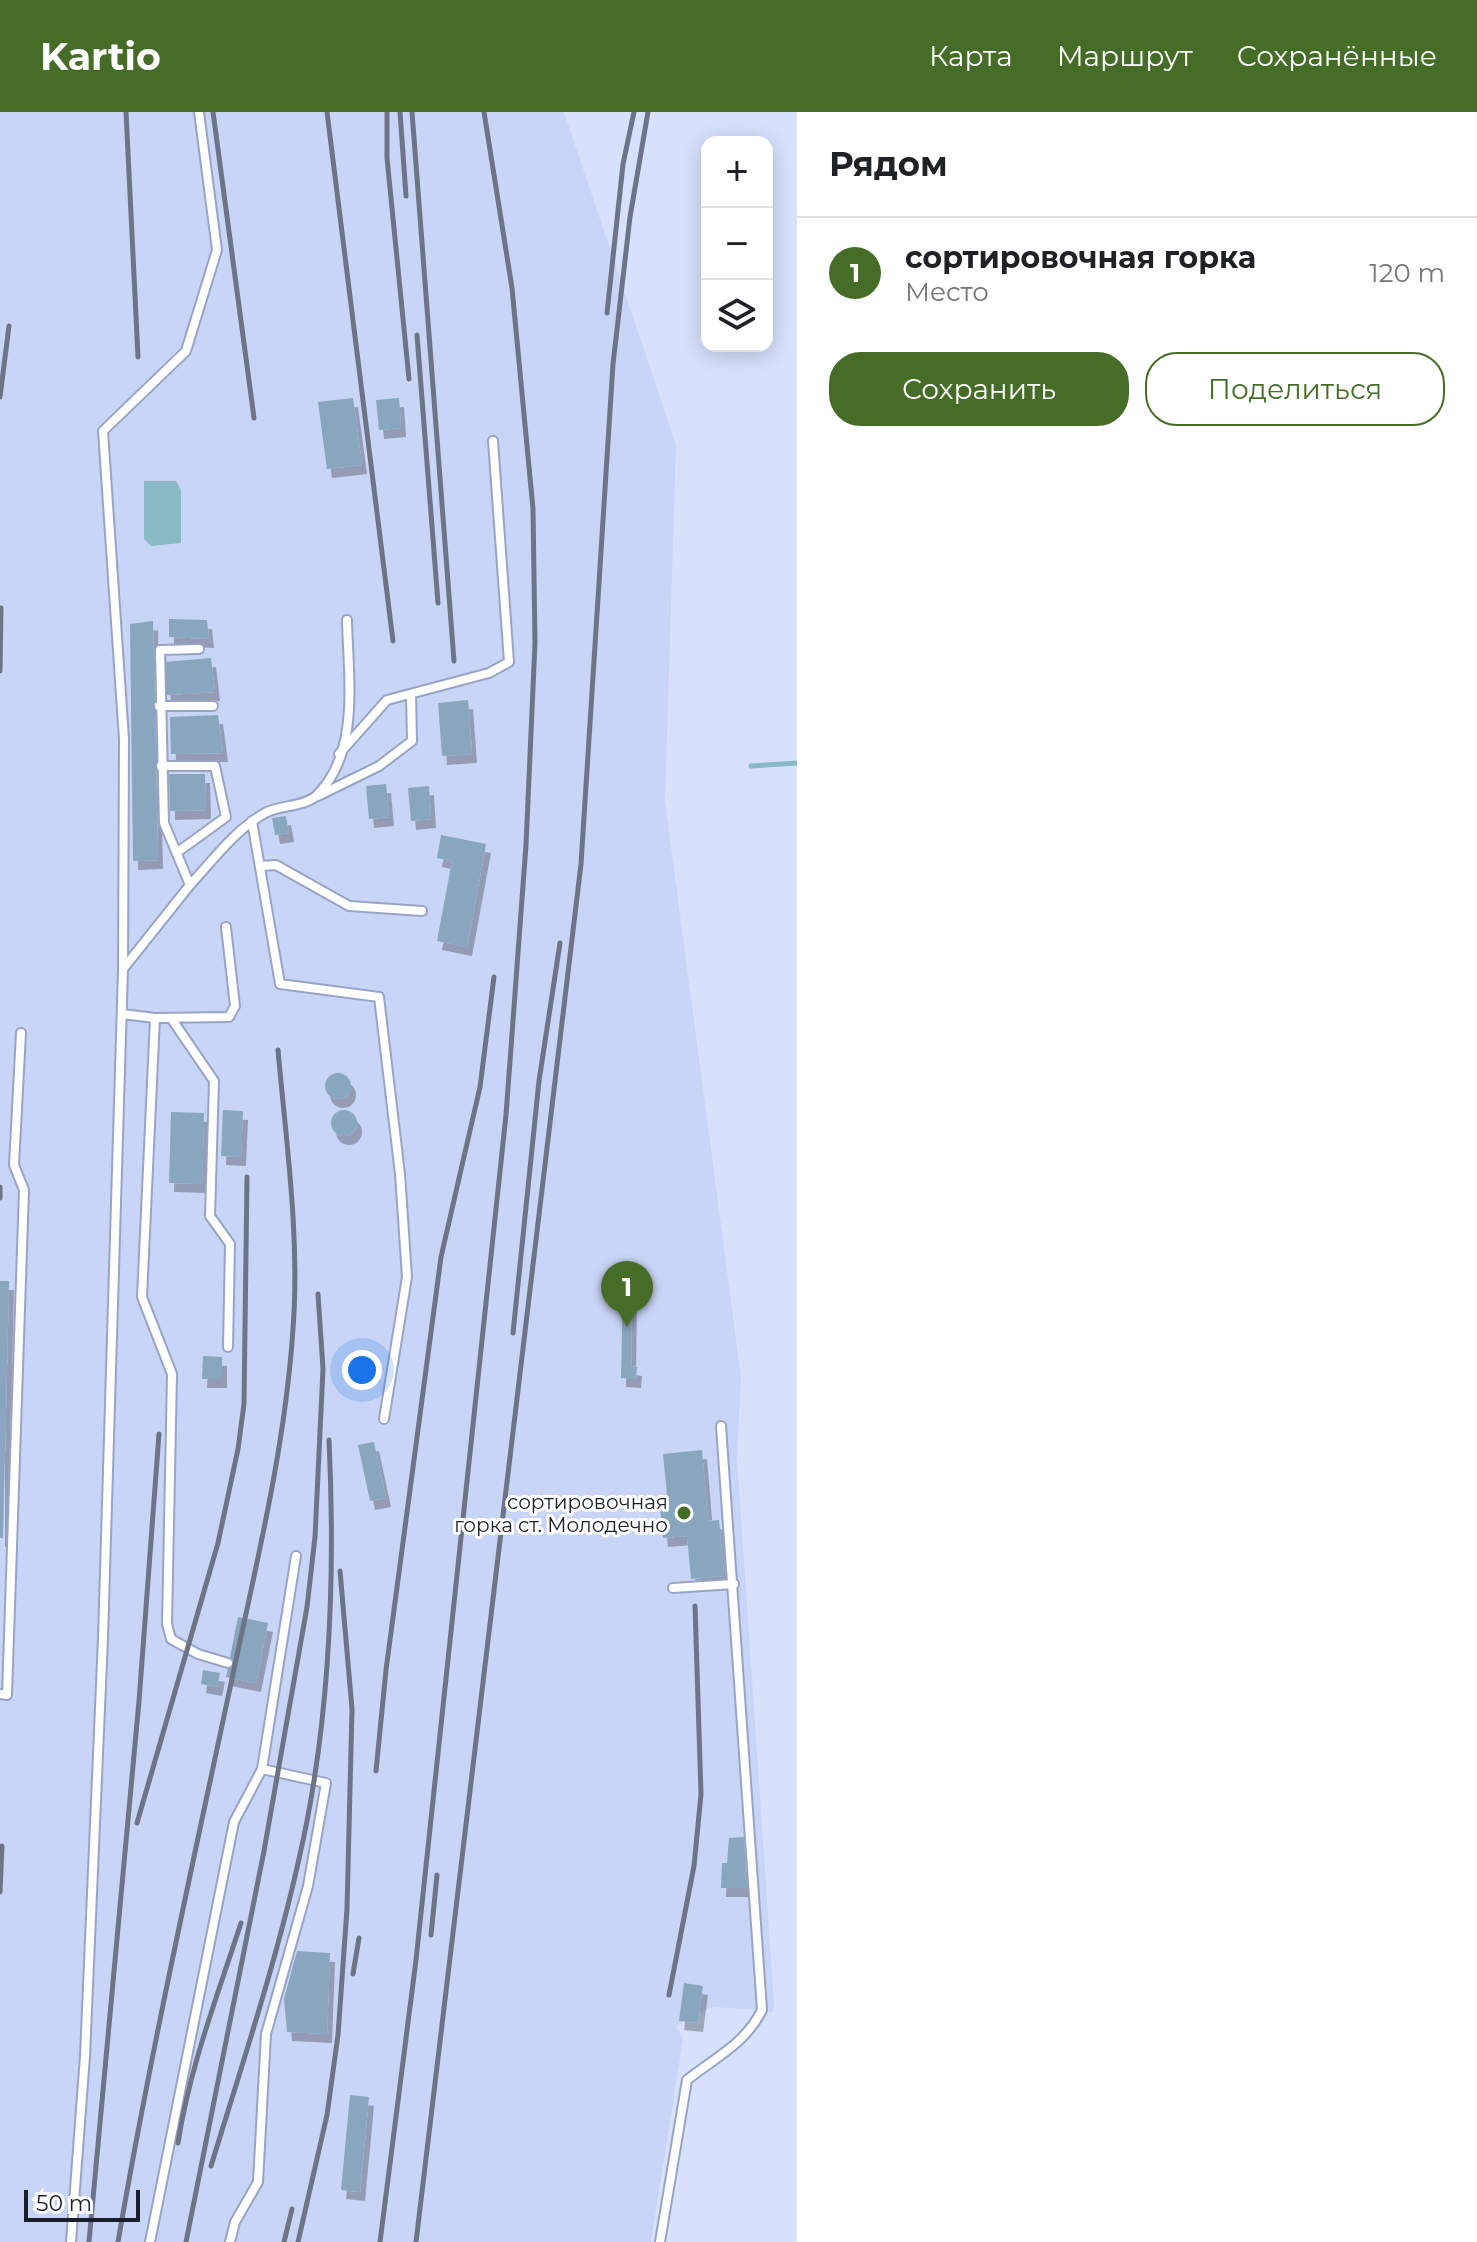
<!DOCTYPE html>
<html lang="ru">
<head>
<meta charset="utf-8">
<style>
	body { margin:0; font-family:Montserrat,sans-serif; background:#f6f6f6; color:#202124 }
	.controls { position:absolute; right:24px; top:24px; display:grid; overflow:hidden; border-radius:16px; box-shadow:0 4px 20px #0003 }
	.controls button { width:72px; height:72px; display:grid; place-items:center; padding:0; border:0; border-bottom:2px solid #e0e0e0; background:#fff; color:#202124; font:40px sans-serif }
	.scale { position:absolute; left:24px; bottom:20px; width:116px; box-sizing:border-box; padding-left:8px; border:4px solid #1a1e2b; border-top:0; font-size:22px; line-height:28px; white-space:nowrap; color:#1a1e2b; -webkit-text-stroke:6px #fff; paint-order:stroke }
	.you { position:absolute; left:362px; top:1258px; width:28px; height:28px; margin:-20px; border:6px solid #fff; border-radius:50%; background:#1a73e8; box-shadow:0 0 0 12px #1a73e833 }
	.badge { display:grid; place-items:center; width:52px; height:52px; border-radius:50%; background:#456d28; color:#fff; font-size:26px; font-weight:700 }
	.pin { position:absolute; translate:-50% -66px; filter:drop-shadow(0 2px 4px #0008) }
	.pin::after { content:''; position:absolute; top:42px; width:28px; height:24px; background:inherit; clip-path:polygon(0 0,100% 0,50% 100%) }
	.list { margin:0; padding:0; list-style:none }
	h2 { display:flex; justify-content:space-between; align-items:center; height:104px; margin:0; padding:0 32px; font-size:34px }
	h2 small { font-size:26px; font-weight:400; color:#757577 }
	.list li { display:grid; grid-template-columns:52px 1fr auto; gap:24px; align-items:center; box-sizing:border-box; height:112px; padding:0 32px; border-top:2px solid #e0e0e0 }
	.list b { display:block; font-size:30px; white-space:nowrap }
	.list p { margin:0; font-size:26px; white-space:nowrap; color:#757577 }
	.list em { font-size:26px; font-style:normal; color:#757577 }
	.actions { display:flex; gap:16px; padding:24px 32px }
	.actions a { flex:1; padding:18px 0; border:2px solid #456d28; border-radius:32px; text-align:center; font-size:28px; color:#456d28 }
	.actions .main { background:#456d28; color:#fff }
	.icon { flex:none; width:44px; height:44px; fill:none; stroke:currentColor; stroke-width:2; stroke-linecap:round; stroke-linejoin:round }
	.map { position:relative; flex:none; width:797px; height:2130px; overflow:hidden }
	header { display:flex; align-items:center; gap:48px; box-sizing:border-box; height:112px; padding:0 40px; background:#456d28; color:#fff }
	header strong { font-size:38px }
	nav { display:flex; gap:44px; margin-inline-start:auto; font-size:28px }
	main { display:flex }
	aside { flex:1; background:#fff }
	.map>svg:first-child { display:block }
</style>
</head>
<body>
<header>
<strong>Kartio</strong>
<nav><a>Карта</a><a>Маршрут</a><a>Сохранённые</a></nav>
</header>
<main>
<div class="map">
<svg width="797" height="2130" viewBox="0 0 797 2130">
	<defs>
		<filter id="shadow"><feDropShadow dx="5" dy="9" stdDeviation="0" flood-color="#0004"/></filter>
	</defs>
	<rect width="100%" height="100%" fill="#d7e1fc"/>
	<path fill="#c9d5f6" d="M0,0h564l112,333 -11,356 76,576 -4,81 37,546 -2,9 -10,-3 -50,-3 -36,19 7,13 -32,203h-651z"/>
	<path fill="#89b9c5" d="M144,369h32l5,9v53l-30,3 -7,-7z"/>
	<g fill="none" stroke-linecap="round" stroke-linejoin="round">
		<path stroke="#89b9c5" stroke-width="5" d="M751,654l46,-3"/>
	</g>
	<path fill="#88a6be" filter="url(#shadow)" d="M353,286l9,67 -35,4 -9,-67z
		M399,286l2,30 -22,2 -3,-30z
		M169,507l38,1 2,19 -40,-2z
		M153,509l5,239 -25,1 -3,-237z
		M211,546l4,34 -49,3 -2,-33z
		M468,588l4,54 -30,2 -4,-53z
		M218,603l5,38 -52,1 -1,-37z
		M169,662h36l1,36 -36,1z
		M386,672l3,33 -20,2 -3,-33z
		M429,674l2,33 -20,2 -3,-33z
		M286,704l3,17 -14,2 -3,-17z
		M441,723l45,9 -19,103 -30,-6 15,-80 -15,-3z
		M325 974a13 13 0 1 1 26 0a13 13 0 1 1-26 0Z
		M223,998l20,1 -2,46 -20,-1z
		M331 1011a13 13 0 1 1 26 0a13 13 0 1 1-26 0Z
		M171,1000l33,1 -2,71 -33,-1z
		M0,1169h9l-6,257h-3z
		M623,1177h9l-1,77 6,1 -1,12 -15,-1z
		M203,1244l19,1v22h-20z
		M374,1330l12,56 -16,3 -12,-56z
		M702,1338l6,71 11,-1 5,56 -33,3 -4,-43 -24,2 -3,-31 8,-1 -5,-52z
		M238,1505l30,6 -12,60 -30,-6z
		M203,1558l17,3 -3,14 -16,-3z
		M744,1725l2,51h-25l1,-25h5l2,-25z
		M297,1839l33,2 -3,81 -40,-2 -3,-33z
		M684,1871l19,3 -5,37 -19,-2z
		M350,1983l19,2 -9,95 -19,-2z"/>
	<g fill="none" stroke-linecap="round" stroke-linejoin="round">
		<defs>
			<path id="service" d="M159,594h54
				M339,642l48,-54 102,-27 20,-11 -16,-221
				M161,654h54l11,51 -47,34
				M318,684l61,-30 33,-25 -1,-46
				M252,709l28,163 99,13 21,177 7,103 -23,142
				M260,754l16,-1 73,41 73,5
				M190,773c23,-25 45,-55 75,-72 14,-8 39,-6 51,-17 45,-43 32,-120 31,-176
				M123,857l1,-230 -21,-308 83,-80 31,-101 -18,-138
				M122,902l33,4 -13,279 30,77 -5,250 4,15 27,15 30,9
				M155,906l74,-1 6,-11 -9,-79
				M171,906l43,63 -4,135 20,28 -2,103
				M673,1476l61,-4
				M0,1582l7,1 17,-505 -10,-25 7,-132
				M71,2130l14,-186 18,-418 20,-669 67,-84 -26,-62 -4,-173 39,-1
				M150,2130l84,-420 28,-53 34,-213
				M230,2130l5,-20 23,-40 8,-148 42,-148 18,-103 -64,-14
				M660,2130l27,-162c29,-23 58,-36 75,-70l-41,-584"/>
		</defs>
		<use href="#service" stroke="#98a4c4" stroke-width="12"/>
		<use href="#service" stroke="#fff" stroke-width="8"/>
		<path stroke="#6e7487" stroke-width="5" d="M126,0l12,245
			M213,0l41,306
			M327,0l66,529
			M387,0v46l22,221
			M400,0l6,84
			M412,0l42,549
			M607,201l16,-149 11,-52
			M417,223l21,268
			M0,285l9,-71
			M0,559l1,-63
			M0,1075v11
			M513,1221l26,-252 21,-138
			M376,1659l10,-101 55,-413 39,-170 14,-110
			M137,1711l81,-280 20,-94 6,-45 3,-227
			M0,1780l2,-46
			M431,1823l6,-60
			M353,1862l6,-36
			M669,1883l25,-129 7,-72 -6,-188
			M178,2031c12,-77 39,-146 63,-220
			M211,2054c35,-114 73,-228 96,-345 24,-125 28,-254 22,-381
			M89,2130l50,-541 20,-267
			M118,2130c32,-186 73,-370 112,-554 25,-119 55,-238 63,-359 7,-92 -7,-188 -15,-279
			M186,2130l78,-391 43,-244 8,-70 8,-168 -5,-75
			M284,2130l8,-33
			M298,2130l29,-127 11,-80 9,-126 5,-200 -12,-138
			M380,2130l36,-282 90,-845 20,-270 9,-202 -2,-134 -21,-221 -28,-176
			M416,2130l165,-1378 32,-500 17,-147 18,-105"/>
	</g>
	<circle fill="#456d28" stroke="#fff" stroke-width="3" cx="684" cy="1401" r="8"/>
	<g text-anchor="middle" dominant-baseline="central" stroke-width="6" stroke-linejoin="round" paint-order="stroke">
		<g font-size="20" fill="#1a1e2b" stroke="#fff" text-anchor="end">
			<text x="668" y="1390">сортировочная<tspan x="668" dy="23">горка ст. Молодечно</tspan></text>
		</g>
	</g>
</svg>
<div class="controls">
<button>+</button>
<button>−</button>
<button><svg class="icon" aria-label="layers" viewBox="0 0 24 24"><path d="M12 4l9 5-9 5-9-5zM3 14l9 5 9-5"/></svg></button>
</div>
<div class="scale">50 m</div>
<div class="you"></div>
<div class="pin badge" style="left:627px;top:1215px">1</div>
</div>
<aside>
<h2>Рядом<small></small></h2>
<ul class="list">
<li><span class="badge">1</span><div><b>сортировочная горка</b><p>Место</p></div><em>120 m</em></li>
</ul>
<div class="actions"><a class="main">Сохранить</a><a>Поделиться</a></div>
</aside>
</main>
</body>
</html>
